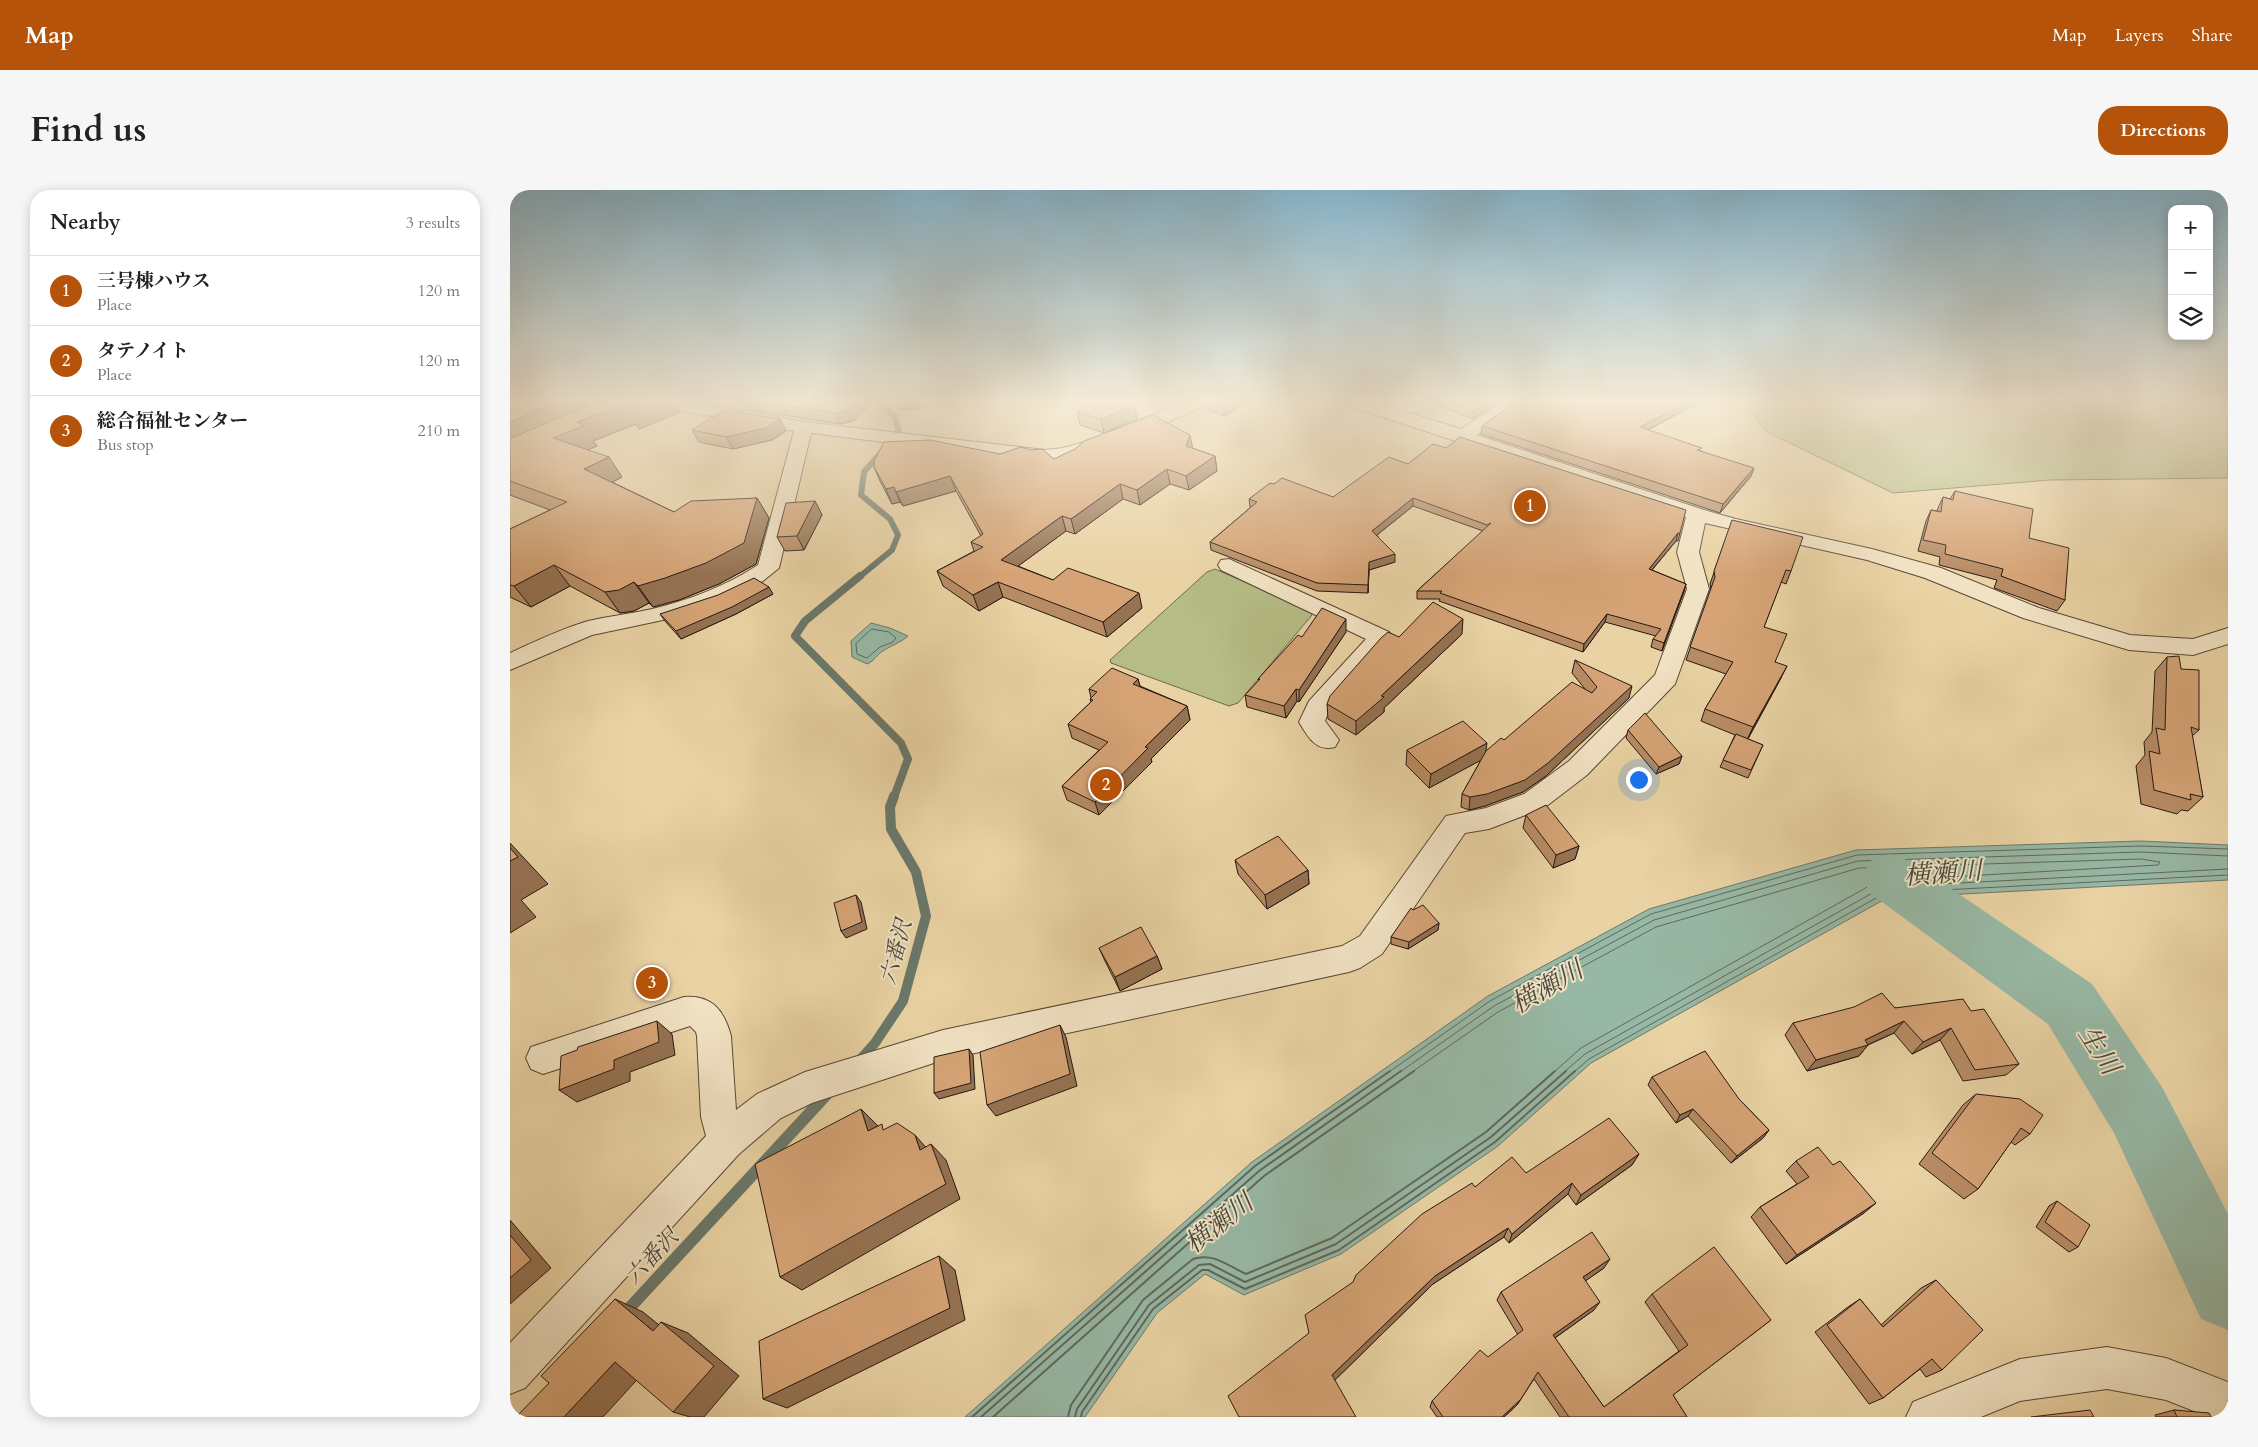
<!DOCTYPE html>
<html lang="en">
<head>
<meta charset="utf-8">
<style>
	body { margin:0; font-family:Cardo,"Noto Serif JP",serif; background:#f6f6f6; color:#222 }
	.controls { position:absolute; right:15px; top:15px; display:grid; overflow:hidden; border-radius:10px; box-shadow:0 2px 12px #0003 }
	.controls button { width:45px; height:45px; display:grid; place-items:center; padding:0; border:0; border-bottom:1px solid #e0e0e0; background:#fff; color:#222; font:25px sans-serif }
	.you { position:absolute; left:1128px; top:589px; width:18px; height:18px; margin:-12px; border:4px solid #fff; border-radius:50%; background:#1a73e8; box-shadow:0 0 0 8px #1a73e833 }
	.badge { display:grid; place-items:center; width:32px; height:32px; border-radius:50%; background:#b45309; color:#fff; font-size:16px; font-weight:700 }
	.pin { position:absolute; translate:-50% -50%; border:2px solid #fff; box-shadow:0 1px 5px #0006 }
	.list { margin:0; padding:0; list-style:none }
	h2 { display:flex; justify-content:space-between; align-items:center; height:65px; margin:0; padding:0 20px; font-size:21px }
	h2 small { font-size:16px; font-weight:400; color:#767676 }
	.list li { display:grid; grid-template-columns:32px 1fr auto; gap:15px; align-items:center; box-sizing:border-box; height:70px; padding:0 20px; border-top:1px solid #e0e0e0 }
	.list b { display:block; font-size:19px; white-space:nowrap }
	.list p { margin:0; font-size:16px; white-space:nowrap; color:#767676 }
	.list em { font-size:16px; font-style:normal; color:#767676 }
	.icon { flex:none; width:28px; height:28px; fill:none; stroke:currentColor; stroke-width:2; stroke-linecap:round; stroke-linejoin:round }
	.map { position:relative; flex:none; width:1718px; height:1227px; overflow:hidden; border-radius:20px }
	header { display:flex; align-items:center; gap:30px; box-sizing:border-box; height:70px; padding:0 25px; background:#b45309; color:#fff }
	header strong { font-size:24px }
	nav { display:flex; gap:28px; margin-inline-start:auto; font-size:18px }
	.intro { display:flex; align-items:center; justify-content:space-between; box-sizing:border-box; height:120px; padding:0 30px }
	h1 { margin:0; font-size:35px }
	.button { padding:12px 22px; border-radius:20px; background:#b45309; color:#fff; font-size:18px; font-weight:700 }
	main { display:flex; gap:30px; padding:0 30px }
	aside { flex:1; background:#fff; border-radius:20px; box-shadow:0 2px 12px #0003 }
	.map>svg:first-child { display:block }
</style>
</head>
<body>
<header>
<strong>Map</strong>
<nav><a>Map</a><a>Layers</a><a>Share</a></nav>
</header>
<div class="intro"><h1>Find us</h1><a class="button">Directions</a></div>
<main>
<aside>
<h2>Nearby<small>3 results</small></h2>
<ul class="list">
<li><span class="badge">1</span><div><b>三号棟ハウス</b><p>Place</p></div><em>120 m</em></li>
<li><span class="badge">2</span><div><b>タテノイト</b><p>Place</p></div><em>120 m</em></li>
<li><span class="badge">3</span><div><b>総合福祉センター</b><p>Bus stop</p></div><em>210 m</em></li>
</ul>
</aside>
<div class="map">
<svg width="1718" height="1227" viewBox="0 0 1718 1227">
	<rect width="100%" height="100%" fill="#e9d2a3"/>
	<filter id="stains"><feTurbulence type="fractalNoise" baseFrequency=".004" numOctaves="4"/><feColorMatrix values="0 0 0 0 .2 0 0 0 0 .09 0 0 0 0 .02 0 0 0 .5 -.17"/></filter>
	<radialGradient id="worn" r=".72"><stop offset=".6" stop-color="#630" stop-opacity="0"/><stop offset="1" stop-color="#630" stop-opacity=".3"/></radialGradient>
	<path fill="#b6bc85" stroke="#6e6a4c" d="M1233,212h485v76l-178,2 -157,13 -126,-61z
		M705,379l94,41 3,5 -74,88 -9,3 -118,-43 -1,-3 97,-88z"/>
	<path fill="#97b8a5" stroke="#6a786b" d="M361,433l19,5 18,8c-8,7 -16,9 -25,15 -6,3 -8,10 -16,13l-15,-7 -1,-16z
		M1631,651l87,4v35l-341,18 -296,165 -93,83 -157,108 -97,41 -39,-21 -48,39 -72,104h-120l287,-255 236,-166 161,-87 207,-59z"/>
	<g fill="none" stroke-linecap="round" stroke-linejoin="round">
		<path stroke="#5f685c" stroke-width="1" d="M362,439l17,3 7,6 -3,4 -13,5 -13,11 -10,-4 -1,-10z
			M879,882l101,-71 161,-87 206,-59 284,-9 87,3
			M890,882l94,-66 160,-86 204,-59 283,-9 87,4
			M902,882l86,-60 158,-85 203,-59 282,-9 19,3 -2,3 -280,16 -297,167 -27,24
			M1054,882l21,-18 298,-167 345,-18
			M1064,882l15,-13 296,-166 343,-18"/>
		<path stroke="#5f685c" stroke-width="2" d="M462,1227l283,-251 135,-95
			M471,1227l278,-246 142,-100
			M483,1227l271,-241 150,-105
			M558,1227l3,-12 72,-105 50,-41c20,-7 35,7 53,15l86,-36 154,-106 69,-61
			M565,1227l2,-8 72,-104 50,-40 11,-1 35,18 91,-38 155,-107 75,-66
			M571,1227l1,-5 71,-103 49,-39h6l37,19 94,-39 156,-108 80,-71"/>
		<path stroke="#6a786b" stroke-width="6" d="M348,388l34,-28 6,-15 -8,-16 -29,-24 3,-23 35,-40 -4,-15 -16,-15"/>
		<path stroke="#6a786b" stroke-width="8" d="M350,386l-55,45 -10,15 106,107 7,16 -14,38"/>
		<path stroke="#6a786b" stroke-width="10" d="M348,872l17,-19 28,-42 23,-85 -10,-44 -25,-43 -1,-22 4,-11"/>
		<path stroke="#6a786b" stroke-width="12" d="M113,1125l205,-222"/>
		<path fill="#97b8a5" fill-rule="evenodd" d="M1380,664l20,7 182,123 70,103 66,127v116l-27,-11 -87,-186 -66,-109 -178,-131 -8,-16 8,-16z"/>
		<defs>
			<path id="street" d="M143,212h40l111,20 241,28 18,-2 32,-9 87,-37h23l-2,4c-51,23 -101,49 -158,56l-234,-29 -32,135 -16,13 -41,20 -59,19 -71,15 -82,35v-17c26,-12 51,-24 78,-32 21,-5 43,-7 64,-12 37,-9 74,-23 106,-44l36,-134 -133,-24 -6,-1z
				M837,212h27l87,27 42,-27h20l-46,33 227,75 32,9 136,30 69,19 98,40 91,27 63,4 35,-11v16l-35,11 -64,-5 -106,-32 -98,-40 -58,-18 -162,-37 -6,29 10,37 -34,95 -88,91 -43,33 -55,21 -24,4 -83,121 -22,14 -11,4 -406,88 -131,43 -31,15 -42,36 -214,234 -15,6v-51l196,-207 -5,-19 -4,-81 -1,-4 -6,-6 -147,48 -12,-5 -5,-11 5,-11 153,-50c28,-2 40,13 47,39l5,74 21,-16 48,-22 138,-42 399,-84 18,-10 86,-120 40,-8 38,-14 45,-33 86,-86 32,-86 -10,-37 9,-35 -337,-111z
				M719,369l160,73 4,5 -64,73 -4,11 14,19 -4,7c-19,5 -27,-10 -36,-25l10,-21 57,-62 -145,-69 -3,-5 3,-5z
				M1597,1157l59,11 62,24v35h-19l-43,-17 -59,-11 -87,12 -39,16h-75l7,-15 107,-43z"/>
		</defs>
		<use href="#street" stroke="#584737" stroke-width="2"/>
		<use href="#street" fill="#f1e2c3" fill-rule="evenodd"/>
	</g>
	<path fill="#b78c65" stroke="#271913" d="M0,212l170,10 -41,17 -3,-5 -43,17 4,5 -10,4 35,27 -10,5 62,30 83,-14 12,20 -13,46 -37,20 -40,16 -26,7 -4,-4 -15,8 -14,2 -50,-27 -39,21 -21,-10v-68l40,-19 -40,-15z
		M236,212h127l-19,19 -14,3 -90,-14z
		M386,212h37l-18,8 -5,-2 -10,2z
		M693,212h46l-25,14 -20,-8z
		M919,212h70l-26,17z
		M1006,212h184l-52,28 53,21 50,25 -31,37 -239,-79 1,-8z
		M624,216l3,13 -33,14 -24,-8 -3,-13z
		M270,229l6,12 -14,9 -39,9 -34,-7 -7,-12z
		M682,258l23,8 2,15 -28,19 -19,-6 -30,21 -17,-6 -48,35 -9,-3 -48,35 35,14 89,28 -35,29 -104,-40 -24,14 -36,-25 -6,-15 37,-20 -3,-9 10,-6 -25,-45 -53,15 -3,-4 -8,2 -12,-23 -6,-14 126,-13 54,5z
		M898,274l272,69 -2,8h-2l-24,29 34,14 -24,67 -11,-4 2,-8 3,-3 -51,-14 -22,30 -144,-51 1,-2h-23v-8l66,-60 -70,-25 -36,29 18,27 -26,8 -1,23 -51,-2 -106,-41 -1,-8 41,-35h-1l-1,-8 25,-15 59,13z
		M1445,301l74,47 36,62 -8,11 -63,-23 3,-8 -58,-15 1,-8 -22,-6 8,-30 5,-11 6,1 1,-3 5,-11 7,2z
		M305,311l7,14 -18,35 -19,1 -8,-14z
		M1222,330l59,51 -5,13 -5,-2 -17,45 17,51 -33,61 15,6 -15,33 -28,-11 15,-32 -34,-14 4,-12 21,-35 -40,-14 25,-71 -1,-5z
		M263,404l-37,20 -55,25 -16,-18 -5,-7z
		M836,442l-47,70 -2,-1 -11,17 -39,-11 -2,-12 14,-14 -1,-2 44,-42z
		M952,444l-78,74v4l-28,23 -28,-16 -1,-15 72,-67z
		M1657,467l14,12 18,61 -7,6 11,61 -15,14 -7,-1 -4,4 -36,-10 -5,-38 9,-11 -1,-13 8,-10 3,-61z
		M1065,470l54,38 -83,78 -23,16 -38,14 -16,4 -8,-3 1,-13 19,-34 -52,28 -23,-23 1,-15 79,1 18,-11 81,-51 -13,-16z
		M628,489l2,7 47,20 3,14 -39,39 1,3 -53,53 -32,-15 -5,-14 37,-36 -27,-12 -4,-14 23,-22 -1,-3 1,-1 -2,-9z
		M1118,540l54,26 -3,8 -23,10 -30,-36z
		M1016,625l53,31 -4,13 -22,9 -30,-40z
		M725,670l73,10 1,14 -42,25 -29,-35z
		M903,720l26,13 -1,7 -30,19 -17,-5v-7z
		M589,758l58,8 5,13 -42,22 -15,-30z
		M1385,818l76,3 48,53 -13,11 -43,6 -23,-41 -28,14 -18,-21 -26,12 -9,11 -52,15 -22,-36 8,-12z
		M1142,887l87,22 30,31 -6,8 -32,25 -43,-47 -12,7 -28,-38z
		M1466,904l54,40 -15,11 -4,-3 -33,47 -14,10 -45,-35 44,-59z
		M1129,964l-7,11 -56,40 -8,-11 -59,49 -5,-6 -71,47 -98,96 -96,37 114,-135 122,-95 51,-14z
		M1286,971l37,4 31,48 -78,51 -35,-47 9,-10 37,-23 -11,-13z
		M1547,1011l21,46 -9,5 -33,-25 13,-21z
		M1094,1078l-19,13 9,29 -39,28 49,69 75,-56 -34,-49 7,-8 119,26 -98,75 14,22h-127l-26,-38 -17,26 -13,12h-67l-7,-10 2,-6 86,-66 -21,-35 4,-8z
		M1426,1090l6,90 -16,7 -6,-8 -37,29 -14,6 -54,-72 33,-25 12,-8 21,26 40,-37z
		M1664,1220l37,7h-55l-1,-2z"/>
	<path fill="#957252" stroke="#271913" d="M46,212h60l-106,48v-27l25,-12z
		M135,212h30l5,10 -41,17 -3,-5 -43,17 4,5 -30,12 -14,-20 24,-16 48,-18z
		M347,212h16l-19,19 -14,3 -5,-11z
		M387,212h11l2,6 -10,2z
		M402,212h21l-18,8z
		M719,212h20l-25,14 -2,-10z
		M977,212h12l-26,17 1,-8z
		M1177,212h13l-62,33 2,-8z
		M624,216l3,13 -33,14 -3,-14z
		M270,229l6,12 -14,9 -39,9 -7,-12z
		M680,245l3,15 -7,-4z
		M705,266l2,15 -28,19 -3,-14z
		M99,267l13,20 -24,13 -14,-21z
		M1244,278l-3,8 -31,37 3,-9z
		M657,279l3,15 -30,21 -3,-15z
		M440,286l6,15 -53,15 -7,-14z
		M610,294l3,15 -48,35 -4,-15z
		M384,297l6,15 -8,2 -6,-15z
		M247,308l12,20 -13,46 -37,20 -40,16 -26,7 -15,-21z
		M903,308v8l-41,33v-8z
		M305,311l7,14 -18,35 -7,-14z
		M552,326l4,15 -60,44 -5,-15z
		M1168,343l-2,8 -30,36 3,-8z
		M885,364v8l-26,8 -1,23 1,-31z
		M44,375l16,21 -39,21 -17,-21z
		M124,392l15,21 -15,8 -14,2 -15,-21z
		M488,392l5,15 -24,14 -6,-16z
		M1176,394l-2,8 -22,59 2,-8z
		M259,397l4,7 -37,20 -55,25 -5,-8z
		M629,403l3,15 -35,29 -4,-15z
		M1097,424l-2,8 -22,30 1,-8z
		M836,429v13l-47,70v-12z
		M953,429l-1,15 -78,74v4l-28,23v-14l25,-25z
		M1277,476l-6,12 -34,62 6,-13z
		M628,489l4,14 -9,-9z
		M1122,496l-3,12 -83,78 -23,16 -38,14 -16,4 1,-13z
		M786,499l1,12 -11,17 -2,-12z
		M677,516l3,14 -39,39 1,3 -53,53 -4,-13 50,-55z
		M977,553l-2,15 -56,30 2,-14z
		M1172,566l-3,8 -23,10 3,-7z
		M0,653l38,41 -27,16 15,17 -26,16z
		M1069,656l-4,13 -22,9 3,-13z
		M798,680l1,14 -42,25 -2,-14z
		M346,705l5,7 6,27 -21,9 -5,-7z
		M929,733l-1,7 -30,19 1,-7z
		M647,766l5,13 -42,22 -5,-14z
		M147,831l15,13 3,21 -45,17v9l-53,21 -18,-12 55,-30z
		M1394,831l-10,12 -27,12h1l-9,11 -52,15 9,-11 49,-20z
		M550,835l6,12 11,49 -81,30 -9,-11z
		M1441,838l-11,12 -28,14 11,-12z
		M459,859l4,6 2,34 -36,10 -5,-6z
		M351,919l17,17 -10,5z
		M1183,919l-5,7 -12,7 4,-8z
		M1259,940l-6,8 -32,25 6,-7z
		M405,945l15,17 -10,-2z
		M421,954l15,16 14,39 -158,91 -22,-13z
		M1129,964l-7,11 -56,40 5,-10z
		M1062,993l-4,11 -59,49 3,-9z
		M1366,1013l-12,10 -78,51 11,-9z
		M0,1030l41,48 -41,36z
		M998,1038l-4,9 -71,47 -100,98 -1,-7 103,-99z
		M429,1066l16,14 10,50 -178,88 -24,-9z
		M1100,1069l-6,9 -26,18 5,-9z
		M105,1109l28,13 37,30 -27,-11z
		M1090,1112l-6,8 -45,32 4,-7z
		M151,1132l27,11 51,43 -35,41h-14l-17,-5z
		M105,1172l29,10 -41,45h-39z
		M1011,1209l-4,6 -13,12h-2z"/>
	<path fill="#d5a375" stroke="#271913" d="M0,212h46l-21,9 -25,12z
		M88,212h47l-18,7 -2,-5 -48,18 7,4 -31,12 56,19 -25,12 90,43 17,-11 66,-3 -13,45 -38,20 -41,15 -27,8 -4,-4 -15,8 -14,2 -51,-27 -40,21 -4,-1v-56l57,-27 -57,-21v-42l38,-17z
		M252,212h95l-8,8 -14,3z
		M583,212h35l6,4 -33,13 -24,-7z
		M704,212h15l-7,4z
		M940,212h37l-13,9z
		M1006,212h171l-47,25 62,21 -5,2 57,18 -31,36 -241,-78z
		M215,220l55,9 -14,9 -40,9 -34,-7z
		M643,225l37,20 -4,11 29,10 -29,20 -19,-7 -30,21 -17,-6 -49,35 -9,-3 -61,44 52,20 15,-12 71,25 -36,29 -105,-40 -25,13 -36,-24 46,-24 -12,-5 12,-8 -33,-58 -54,16 -2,-5 -8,2 -12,-22v-6l10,-19 46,-2 70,14 21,-7 10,3 11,-1 12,10 21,-10 9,-8z
		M950,247l226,73 -6,23h-2l-29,36 37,15 -22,59 -11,-4 8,-10 -54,-15 -23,30 -144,-51 2,-2h-25l74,-68 -4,2 -74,-27 -41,33 23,23 -26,8 -1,23 -51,-2 -107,-41 47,-40 -8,-3 21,-16 4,1 8,-6 51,19 56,-40 19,7 25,-20 13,4z
		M1445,301l78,18 -4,29 40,10 -4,52 -64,-24 2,-7 -58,-15 1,-9 -23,-5 8,-30 10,2 2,-15 10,3z
		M305,311l-18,35 -20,1 9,-34z
		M1222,330l71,17 -12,34 -5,-1 -22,57 23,7 -12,28 12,4 -34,61 -48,-18 28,-47 -43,-15 25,-70 -1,-6z
		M244,388l15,9 -37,20 -56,24 -16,-17 58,-19z
		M923,412l30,17 -82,77 3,1 -28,24 -29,-17 3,-8 51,-58 7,-6 11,5z
		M812,418l24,11 -47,71 -3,-1 -12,17 -39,-11 15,-16h-2l40,-44 4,2z
		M1669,466l2,13 18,1v60l-8,-3 12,70 -13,-3 1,6 -37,-10 -5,-39 11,3 -4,-26 9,2 2,-73z
		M1065,470l57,26 -84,77 -23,17 -38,14 -17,3 -8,-3 24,-43 15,-13 3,2 68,-58 20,11 5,-6z
		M602,478l26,11 -5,5 54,22 -42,41 3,1 -53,54 -33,-16 46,-44 -40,-18 25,-24 -3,-1 7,-7 -8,-3z
		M1135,523l37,43 -23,11 -31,-37z
		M953,531l24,22 -56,31 -24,-24z
		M1226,544l27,11 -12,25 -28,-10z
		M1036,615l33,41 -23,9 -30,-40z
		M768,646l30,34 -43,25 -30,-35z
		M0,658l8,9 -8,4z
		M346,705l6,27 -21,9 -7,-28z
		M913,715l16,18 -30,19 -18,-5 20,-29 2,2z
		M631,737l16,29 -42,21 -16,-29z
		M1372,803l13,15 68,-9 8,12 13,-2 35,55 -44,6 -24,-42 -28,14 -19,-21 -39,19 3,5 -52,15 -23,-37 61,-16z
		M147,831l2,21 -45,18v9l-55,21 2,-34 16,-6 1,-3z
		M550,835l10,49 -83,31 -7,-53z
		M459,859l2,34 -37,10v-36z
		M1195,861l34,48 30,31 -32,26 -44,-47 -13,6 -28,-38z
		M1466,904l44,5 23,16 -13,19 -9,-6 -43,61 -46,-36z
		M351,919l7,22 14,-7 1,6 14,-7 18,12 5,15 11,-6 15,40 -166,93 -25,-113z
		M1099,928l30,36 -58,41 -9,-12 -60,51 -4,-6 -73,48 -103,99 24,42h-117l-11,-21 81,-63 -4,-18 48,-33 3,-7 66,-61 50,-31 3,4 37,-30 14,16z
		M1308,957l15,18 7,-4 36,42 -79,52 -37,-48 49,-30 -13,-16z
		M1547,1011l33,24 -12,22 -33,-25z
		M1082,1042l18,27 -27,18 17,25 -47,33 51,72 84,-62 -36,-51 62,-47 57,73 -98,75 14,22h-118l-31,-45 -17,27 -19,18h-59l-11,-16 48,-51 8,7 35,-27 -22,-38z
		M0,1045l21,25 -21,18z
		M429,1066l11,52 -187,91 -4,-58z
		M1426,1090l47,50 -41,40 -10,-11 -49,39 -56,-73 33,-26 23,28z
		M105,1109l38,32 8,-9 53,44 -41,46 -58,-50 -51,55h-47v-1l32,-33 -8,-7z
		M1580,1220l4,7h-63z
		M1664,1220l35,3 2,4h-34z"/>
	<linearGradient id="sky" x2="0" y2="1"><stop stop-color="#87b6cd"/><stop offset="0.55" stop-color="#f5ebd6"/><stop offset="1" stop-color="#f5ebd6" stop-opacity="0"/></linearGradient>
	<rect width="1718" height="384" fill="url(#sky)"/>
	<g text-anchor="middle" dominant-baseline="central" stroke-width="4" stroke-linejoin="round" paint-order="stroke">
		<g font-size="22" font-style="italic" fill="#49493f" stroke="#f1e2c3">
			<text transform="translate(386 762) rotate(-75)">六番沢</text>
			<text transform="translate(142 1067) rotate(-47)">六番沢</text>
		</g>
		<g font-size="26" font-style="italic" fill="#49493f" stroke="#f1e2c3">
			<text transform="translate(1433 683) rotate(-4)">横瀬川</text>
			<text transform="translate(1037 797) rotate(-30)">横瀬川</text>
			<text transform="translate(1589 860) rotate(57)">生川</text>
			<text transform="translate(709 1033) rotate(-38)">横瀬川</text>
		</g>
	</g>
	<rect width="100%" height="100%" filter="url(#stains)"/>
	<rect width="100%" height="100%" fill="url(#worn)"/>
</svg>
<div class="controls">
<button>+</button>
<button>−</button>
<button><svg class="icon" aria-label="layers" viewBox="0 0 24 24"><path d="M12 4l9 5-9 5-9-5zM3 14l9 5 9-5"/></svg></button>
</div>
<div class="you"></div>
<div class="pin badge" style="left:1020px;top:316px">1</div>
<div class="pin badge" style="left:596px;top:595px">2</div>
<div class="pin badge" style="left:142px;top:793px">3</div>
</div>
</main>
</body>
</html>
